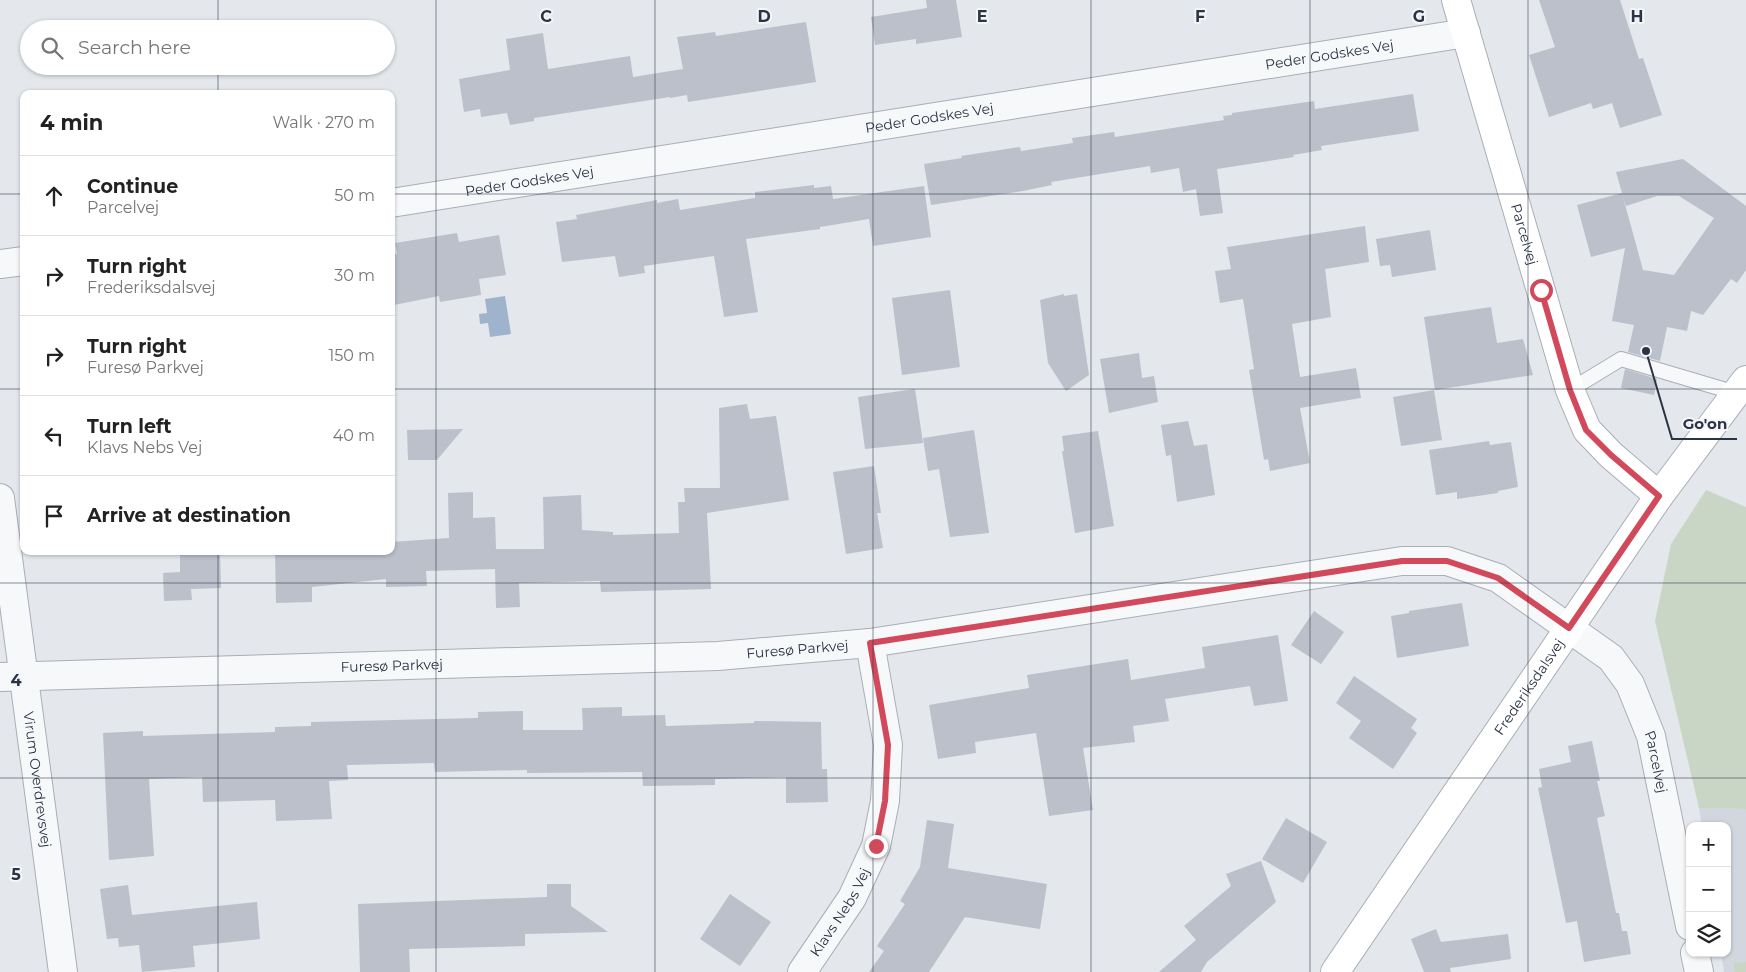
<!DOCTYPE html>
<html lang="en">
<head>
<meta charset="utf-8">
<style>
	body { margin:0; font-family:Montserrat,sans-serif; background:#f6f6f6; color:#222 }
	.controls { position:absolute; right:15px; bottom:15px; display:grid; overflow:hidden; border-radius:10px; box-shadow:0 1px 4px #0004 }
	.controls button { width:45px; height:45px; display:grid; place-items:center; padding:0; border:0; border-bottom:1px solid #e0e0e0; background:#fff; color:#222; font:25px sans-serif }
	.stop { position:absolute; width:15px; height:15px; margin:-11px; border:4px solid #d1495b; border-radius:50%; background:#fff }
	.stop.end { background:#d1495b; border-color:#fff; box-shadow:0 1px 5px #0008 }
	.list { margin:0; padding:0; list-style:none }
	h2 { display:flex; justify-content:space-between; align-items:center; height:65px; margin:0; padding:0 20px; font-size:21px }
	h2 small { font-size:16px; font-weight:400; color:#767676 }
	.list li { display:grid; grid-template-columns:32px 1fr auto; gap:15px; align-items:center; box-sizing:border-box; height:80px; padding:0 20px; border-top:1px solid #e0e0e0 }
	.list b { display:block; font-size:19px; white-space:nowrap }
	.list p { margin:0; font-size:16px; white-space:nowrap; color:#767676 }
	.list em { font-size:16px; font-style:normal; color:#767676 }
	.icon { flex:none; width:28px; height:28px; fill:none; stroke:currentColor; stroke-width:2; stroke-linecap:round; stroke-linejoin:round }
	.map { position:relative; flex:none; width:1746px; height:972px; overflow:hidden }
	.search { position:absolute; background:#fff; box-shadow:0 1px 4px #0004; left:20px; top:20px; width:375px; height:55px; display:flex; align-items:center; gap:12px; box-sizing:border-box; padding:0 18px; border-radius:28px; color:#767676; font-size:19px }
	.panel { position:absolute; background:#fff; box-shadow:0 1px 4px #0004; left:20px; top:90px; width:375px; height:465px; border-radius:10px }
	.map>svg:first-child { display:block }
</style>
</head>
<body>
<div class="map">
<svg width="1746" height="972" viewBox="0 0 1746 972">
	<rect width="100%" height="100%" fill="#e4e7ec"/>
	<path fill="#d2d6de" d="M1699,808l47,1v163h-22l-3,-19h6v-127h-25z"/>
	<path fill="#c9d6c5" d="M1706,490l40,17v302l-47,-1 -44,-187 16,-77z
		M1746,962v10h-11l-1,-9z"/>
	<path fill="#9fb4cc" d="M505,296l6,38 -21,3 -2,-14 -8,1 -1,-10 8,-1 -2,-14z"/>
	<path fill="#bbc0ca" fill-rule="evenodd" d="M926,0h30l6,37 -46,7v-5l-41,6 -4,-28 56,-9z
		M1539,0h81l19,59 4,-1 19,57 -42,13 -8,-25 -19,6 -2,-6 -42,14 -20,-62 26,-8z
		M806,22l10,60 -128,20 -1,-7 -17,3v-1l-136,21v3l-24,4 -3,-12 -26,4 -1,-8 -16,3 -5,-33 51,-9 -4,-31 37,-6 5,36 82,-13 3,21 50,-8 -6,-32 38,-5 1,4z
		M1413,94l6,37 -98,15 1,4 -29,5 1,2 -77,12 6,44 -23,3 -4,-27 -13,3 -4,-24 -28,5 -1,-7 -99,16 1,3 -29,6 -92,14 -7,-41 38,-6 -1,-2 59,-9 1,4 52,-8 -1,-5 42,-6 1,5 109,-17 -1,-4 9,-1v-2l82,-12 1,8z
		M1683,159l63,47v64l-9,13 -6,-4 -28,36 -12,-4 -4,20 -20,-4 -7,34 -32,-9 6,-27 -22,-4 13,-73 -34,9 -14,-52 45,-12 -6,-21zM1657,196h22l35,22 -40,57 -31,-5 -20,-73 3,9z
		M814,185v3l17,-2 2,13 91,-13 7,51 -58,9 -4,-27 -49,8v2l-74,10 12,73 -34,5 -10,-61 -70,10 1,7 -26,4 -4,-21 -53,6 -6,-40 21,-3 -1,-4 81,-15v3l21,-4 2,11 75,-12v-6z
		M1365,226l4,36 -44,7 6,48 -39,7 8,53 56,-9 5,30 -61,10 10,55 -40,8 -2,-12 -4,1 -15,-90 5,-1 -11,-70 -23,4 -5,-32 16,-2 -4,-22z
		M1430,230l6,40 -44,7 -2,-12 -10,1 -4,-27z
		M457,233l2,9 40,-7 7,40 -27,4 2,16 -41,7 -1,-6 -45,9 -3,-16v-34l6,-1 -2,-11z
		M950,290l10,77 -58,8 -10,-77z
		M1064,294v2l13,-2 12,81 -23,16 -18,-28 -8,-63z
		M1491,307l6,36 26,-4 10,36 -98,15 -11,-73z
		M1139,353l3,25 12,-2 4,26 -49,11 -9,-54z
		M1625,369l32,10 -3,16 -33,-7z
		M915,389l8,54 -58,6 -7,-52z
		M1434,390l8,50 -41,6 -8,-49z
		M747,404l3,15 26,-3 13,84 -82,13 4,76 -110,3 -1,-11 -81,2 1,24 -24,1 -1,-39 -69,2 1,15 -41,1v-8l-74,8v15l-36,1 -1,-52h116v-9l58,-4 -1,-45 25,-1v26l22,-1 1,32h48l-1,-52 38,-2 1,35 31,2v3l66,-2 -1,-31h7l-1,-14h36l-1,-80z
		M1188,421l6,25 13,-2 8,51 -38,7 -6,-47 -5,1 -5,-31z
		M463,429l-26,31h-29l-1,-30z
		M974,430l15,103 -39,4 -11,-68 -11,2 -5,-33z
		M1098,431l16,95 -39,7 -13,-82h2l-2,-15z
		M1489,441l1,4 21,-3 7,45 -20,4v2l-41,6v-7l-21,3 -7,-45z
		M874,466l7,47h-4l6,35 -37,6 -13,-82z
		M180,551h40l1,37 -30,1 1,11 -28,1 -1,-28 17,-1z
		M1462,603l7,43 -72,12 -6,-42 18,-3v-2z
		M1314,611l30,21 -23,32 -30,-19z
		M1278,635l10,66 -34,5 -4,-20 -85,13 4,22 -36,5 2,16 -52,6 10,62 -44,6 -13,-83 -61,9 1,11 -38,6 -9,-54 100,-17 -2,-13 101,-16 3,21 74,-12 -3,-21z
		M1354,676l63,43 -6,9 6,5 -24,36 -44,-31 12,-17 -25,-18z
		M622,707v9l43,-1 1,11 88,-3v-2l67,1 1,47h5l1,33 -42,1v-26l-71,2v6l-72,1 -1,-14 -115,1v-3l-92,2 -1,-9 -87,2 1,15 -19,1 3,38 -56,2 -1,-21 -72,2 -1,-25 -53,2 5,77 -45,4 -6,-127 40,-2v5l132,-4v-5l36,-1v-4l167,-4v-6l45,-1v19h60l-1,-22z
		M1592,741l8,40h-3l8,35 -8,2 19,95h3l3,18h5l4,23 -47,8 -7,-41 -11,2 -28,-135 4,-1 -3,-18 32,-7 -3,-16z
		M1286,818l41,24 -24,41 -41,-24z
		M927,820l27,4 -6,44 99,16 -7,45 -75,-12 -36,55h-60l15,-21 -7,-5 28,-42 -5,-3 20,-34z
		M1261,861l15,41 -69,60 -6,10h-42l37,-32 -12,-14 47,-40 -5,-12z
		M547,884h24v22l37,26 -83,2v12l-116,3 1,23h-50l-2,-68 189,-7z
		M128,885l4,30 125,-13 3,37 -67,7 2,21 -53,5 -3,-27 -20,2 -1,-9 -11,1 -7,-50z
		M730,894l41,28 -31,44 -40,-27z
		M1436,929l5,13 67,-8 3,25 -61,9 1,4h-27l-13,-33z"/>
	<g fill="none" stroke-linecap="round" stroke-linejoin="round">
		<defs>
			<path id="lane" d="M1570,390l51,-31 115,34"/>
			<g id="street">
				<path id="s1" d="M391,203l1075,-170"/>
				<path d="M0,264l24,-3"/>
				<path id="s2" d="M0,498l63,474"/>
				<path id="s3" d="M0,677l718,-21 152,-13 532,-82h45l51,17 113,80 19,26 21,52 39,190"/>
				<path d="M1695,953l4,19"/>
				<path id="s4" d="M802,972l50,-74 24,-52 9,-45 3,-56 -18,-102"/>
			</g>
			<g id="secondary">
				<path id="s5" d="M1456,0l114,390 17,40 24,25 48,41"/>
				<path id="s6" d="M1335,972l324,-476 87,-116"/>
			</g>
		</defs>
		<use href="#lane" stroke="#a9aeb7" stroke-width="16"/>
		<use href="#street" stroke="#a9aeb7" stroke-width="30"/>
		<use href="#secondary" stroke="#a9aeb7" stroke-width="30"/>
		<use href="#lane" stroke="#f7f8fa" stroke-width="14"/>
		<use href="#street" stroke="#f7f8fa" stroke-width="28"/>
		<use href="#secondary" stroke="#fff" stroke-width="28"/>
	</g>
	<g fill="none" stroke-linecap="round" stroke-linejoin="round">
		<path stroke="#d1495b" stroke-width="6" d="M876,846l9,-45 3,-56 -18,-102 532,-82h45l51,17 71,50 90,-132 -48,-41 -25,-25 -16,-40 -29,-100"/>
	</g>
	<path fill="none" stroke="#2b3445" stroke-width="1" stroke-opacity="0.55" d="M218,0v29M436,0v972M655,0v972M873,0v972M1091,0v972M1310,0v972M1528,0v972M218,66v28M0,194h24M391,194h1355M0,389h24M391,389h1355M218,551v421M0,583h1746M0,778h1746"/>
	<g text-anchor="middle" dominant-baseline="central" stroke-width="4" stroke-linejoin="round" paint-order="stroke">
		<g font-size="14" fill="#2b3445" stroke="#f4f6f9">
			<text stroke="none"><textPath href="#s1" startOffset="950">Peder Godskes Vej</textPath></text>
			<text stroke="none"><textPath href="#s1" startOffset="545">Peder Godskes Vej</textPath></text>
			<text stroke="none"><textPath href="#s1" startOffset="140">Peder Godskes Vej</textPath></text>
			<text stroke="none"><textPath href="#s5" startOffset="244">Parcelvej</textPath></text>
			<text stroke="none"><textPath href="#s3" startOffset="798">Furesø Parkvej</textPath></text>
			<text stroke="none"><textPath href="#s3" startOffset="392">Furesø Parkvej</textPath></text>
			<text stroke="none"><textPath href="#s6" startOffset="345">Frederiksdalsvej</textPath></text>
			<text stroke="none"><textPath href="#s3" startOffset="1761">Parcelvej</textPath></text>
			<text stroke="none"><textPath href="#s2" startOffset="284">Virum Overdrevsvej</textPath></text>
			<text stroke="none"><textPath href="#s4" startOffset="71">Klavs Nebs Vej</textPath></text>
		</g>
	</g>
	<g font-size="16" text-anchor="middle" font-weight="bold" fill="#2b3445" stroke="#f4f6f9" stroke-width="4" stroke-linejoin="round" paint-order="stroke">
		<text x="546" y="22">C</text>
		<text x="764" y="22">D</text>
		<text x="982" y="22">E</text>
		<text x="1200" y="22">F</text>
		<text x="1419" y="22">G</text>
		<text x="1637" y="22">H</text>
		<text x="16" y="686">4</text>
		<text x="16" y="880">5</text>
	</g>
	<path fill="none" stroke="#2b3445" stroke-width="2" d="M1646 351L1672 439H1737"/>
	<circle fill="#2b3445" stroke="#f4f6f9" stroke-width="2" cx="1646" cy="351" r="5"/>
	<g font-size="15" text-anchor="middle" font-weight="bold" fill="#2b3445" stroke="#f4f6f9" stroke-width="4" stroke-linejoin="round" paint-order="stroke">
		<text x="1705" y="429">Go'on</text>
	</g>
</svg>
<div class="controls">
<button>+</button>
<button>−</button>
<button><svg class="icon" aria-label="layers" viewBox="0 0 24 24"><path d="M12 4l9 5-9 5-9-5zM3 14l9 5 9-5"/></svg></button>
</div>
<div class="stop" style="left:1541px;top:290px"></div>
<div class="stop end" style="left:876px;top:846px"></div>
<div class="search"><svg class="icon" aria-label="search" viewBox="0 0 24 24"><circle cx="10" cy="10" r="6"/><path d="M15 15l6 6"/></svg>Search here</div>
<section class="panel">
<h2>4 min<small>Walk · 270 m</small></h2>
<ul class="list">
<li><svg class="icon" aria-label="ahead" viewBox="0 0 24 24"><path d="M12 20V5M6 11l6-6 6 6"/></svg><div><b>Continue</b><p>Parcelvej</p></div><em>50 m</em></li>
<li><svg class="icon" aria-label="right" viewBox="0 0 24 24"><path d="M7 20v-9h11M14 6l5 5-5 5"/></svg><div><b>Turn right</b><p>Frederiksdalsvej</p></div><em>30 m</em></li>
<li><svg class="icon" aria-label="right" viewBox="0 0 24 24"><path d="M7 20v-9h11M14 6l5 5-5 5"/></svg><div><b>Turn right</b><p>Furesø Parkvej</p></div><em>150 m</em></li>
<li><svg class="icon" aria-label="left" viewBox="0 0 24 24"><path d="M17 20v-9H6M10 6l-5 5 5 5"/></svg><div><b>Turn left</b><p>Klavs Nebs Vej</p></div><em>40 m</em></li>
<li><svg class="icon" aria-label="arrive" viewBox="0 0 24 24"><path d="M6 21V4h12l-3 4 3 4H6"/></svg><div><b>Arrive at destination</b></div></li>
</ul>
</section>
</div>
</body>
</html>
